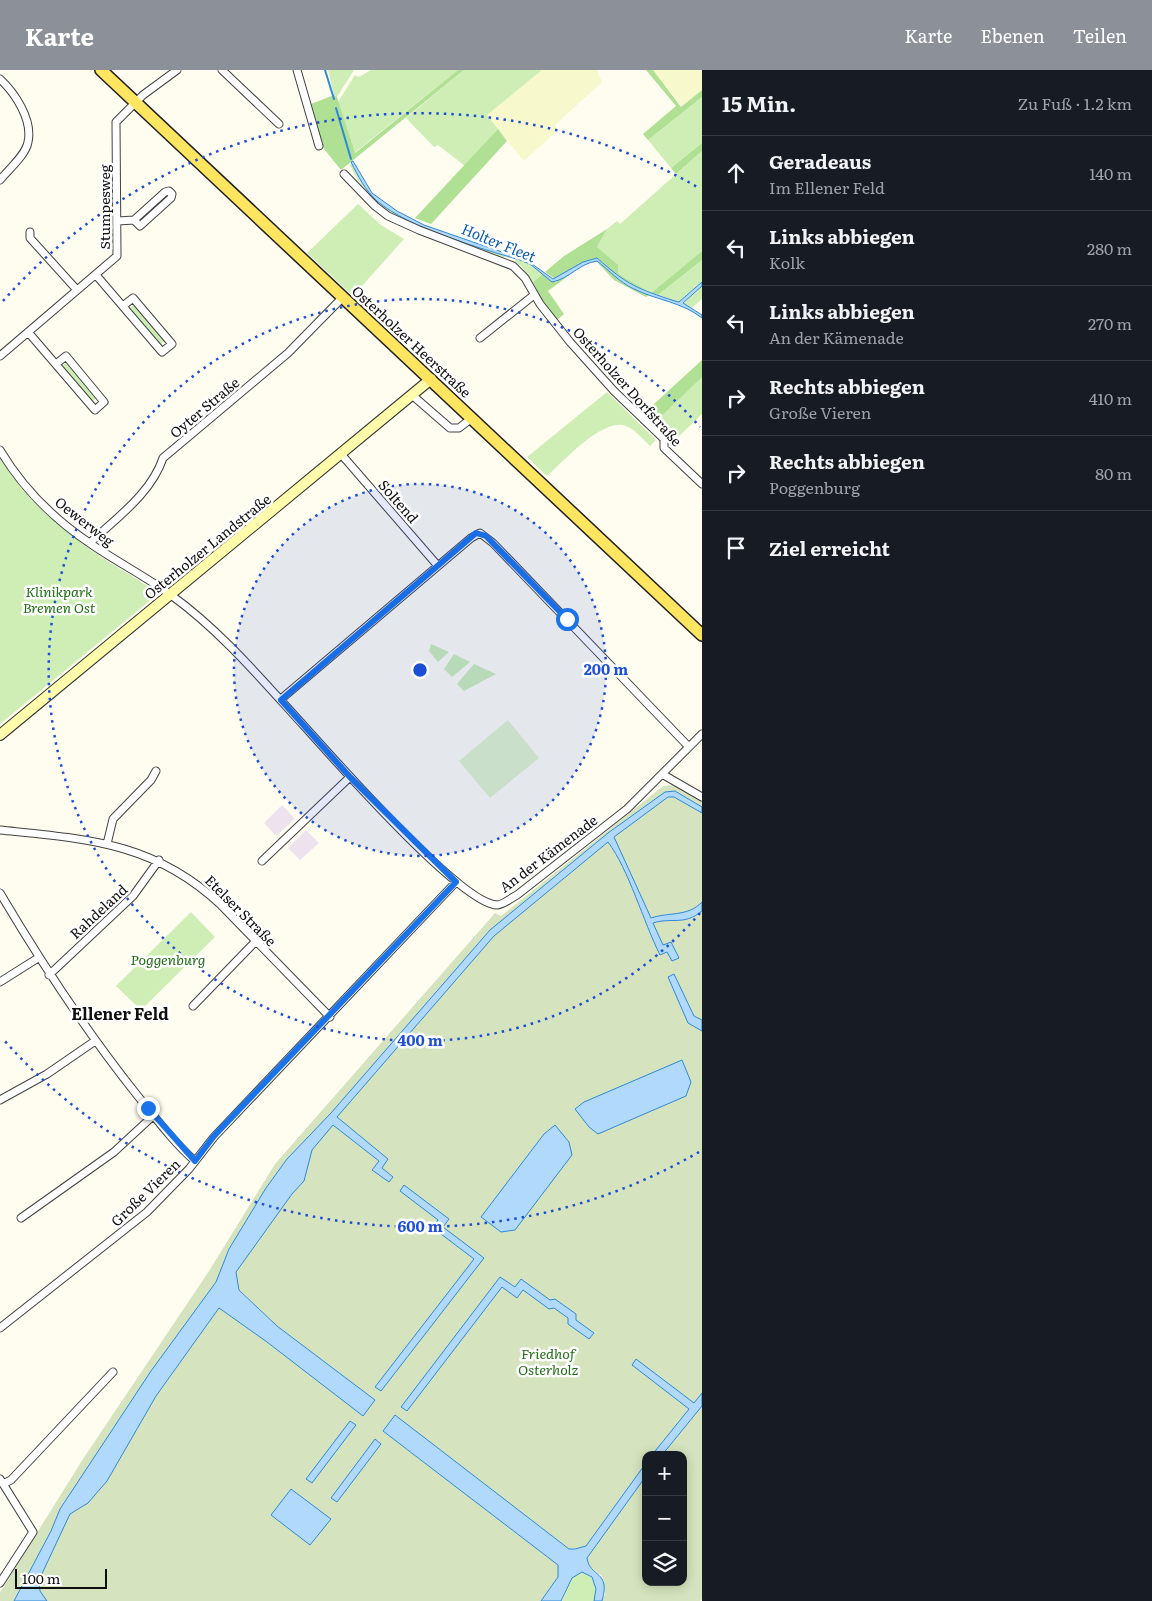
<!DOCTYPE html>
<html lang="de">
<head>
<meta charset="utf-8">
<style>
	body { margin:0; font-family:Literata,serif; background:#242831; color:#f1f3f6 }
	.controls { position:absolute; right:15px; bottom:15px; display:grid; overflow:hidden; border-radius:10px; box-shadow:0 2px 12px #0003 }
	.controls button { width:45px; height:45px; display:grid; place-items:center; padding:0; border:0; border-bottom:1px solid #363941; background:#171b24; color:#f1f3f6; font:25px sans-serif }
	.scale { position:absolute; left:15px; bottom:12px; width:92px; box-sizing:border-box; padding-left:5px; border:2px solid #0f0f0f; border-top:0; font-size:14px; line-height:18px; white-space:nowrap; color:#0f0f0f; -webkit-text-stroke:4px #fff; paint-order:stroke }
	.stop { position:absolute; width:15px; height:15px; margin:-11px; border:4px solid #1a73e8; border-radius:50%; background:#fff }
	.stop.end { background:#1a73e8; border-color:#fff; box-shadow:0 1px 5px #0008 }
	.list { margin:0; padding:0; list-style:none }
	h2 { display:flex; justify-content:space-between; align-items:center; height:65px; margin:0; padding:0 20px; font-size:21px }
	h2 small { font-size:16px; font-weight:400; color:#9ea1a6 }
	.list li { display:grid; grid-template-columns:32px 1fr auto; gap:15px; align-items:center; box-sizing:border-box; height:75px; padding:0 20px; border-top:1px solid #363941 }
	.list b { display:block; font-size:19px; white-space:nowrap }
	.list p { margin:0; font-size:16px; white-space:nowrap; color:#9ea1a6 }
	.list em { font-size:16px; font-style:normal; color:#9ea1a6 }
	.icon { flex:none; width:28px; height:28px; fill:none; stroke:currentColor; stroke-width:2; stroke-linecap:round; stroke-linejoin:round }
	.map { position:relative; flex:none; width:702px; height:1531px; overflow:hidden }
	header { display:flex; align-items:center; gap:30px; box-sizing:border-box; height:70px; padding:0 25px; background:#8c9099; color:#fff }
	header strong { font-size:24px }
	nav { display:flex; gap:28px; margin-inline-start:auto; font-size:18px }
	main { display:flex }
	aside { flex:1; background:#171b24 }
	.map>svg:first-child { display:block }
</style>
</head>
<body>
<header>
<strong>Karte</strong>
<nav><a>Karte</a><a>Ebenen</a><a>Teilen</a></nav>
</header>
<main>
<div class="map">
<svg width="702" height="1531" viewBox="0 0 702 1531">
	<rect width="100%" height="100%" fill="#fffdf0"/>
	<path fill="#eee2ee" d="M282,735l13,14 -19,17 -12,-13z
		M306,760l13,13 -19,17 -12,-12z"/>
	<path fill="#f8f8cd" d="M542,0h55l5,12 -47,43 3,5 -34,31 -38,-46z
		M653,0h49v20l-20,17z"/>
	<path fill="#ceeeb6" d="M328,0h26l-17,27 -3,-2z
		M371,0h87l-104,83 -16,-51 17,-27 4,2z
		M464,0h78l-55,45 11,14 -33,37 -27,-21 -4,2 -28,-29z
		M702,27v46l-31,25 -23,-28z
		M702,81v100l-51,42 -34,-19 -20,-27 10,-18 10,-8 3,3z
		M352,94c30,59 95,71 153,92l-1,2c-57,-20 -128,-33 -154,-93z
		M358,134l23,21 23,14 -51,57 -46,-43z
		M516,189l14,5 13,10 -10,8 -12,-16 -6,-4z
		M702,190v22l-23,20 -21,-7z
		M702,216v13l-10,9 -9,-4z
		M135,234l31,36 -7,5 -30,-36z
		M702,290v54l-30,29 -20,-18z
		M67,292l30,35 -6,6 -30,-36z
		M607,322l49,48 -6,6c-7,-6 -15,-17 -24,-20 -23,-9 -63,36 -79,50l-20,-19z
		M0,389c26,37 58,68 95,94 19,13 39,23 58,37v8l-153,126z
		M431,574l18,8 -11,10 -9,-11z
		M454,584l16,8 -18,15 -8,-8z
		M474,594l22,10 -32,17 -7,-7z
		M191,842l24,25 -74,73 -25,-24z
		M582,1502l10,5 5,12 -3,12h-32l10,-23z"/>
	<path fill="#b0e093" d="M458,0h6l-123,100 -21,-26 -9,-40 23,-9 3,2 18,56z
		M646,0h7l28,37 21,-17v7l-54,43 -5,-6 33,-28z
		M498,59l9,12 -76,83 -16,-6z
		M702,73v8l-26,23 -5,-6z
		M607,159l-10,18 21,18v9l33,19 51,-42v9l-44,35c-25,-7 -41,-19 -61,-37l-14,4 -28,17 -10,-7 19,-16z
		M597,191l26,22 26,12 -3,2 -32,-17 -17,-18 -13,2 -36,27 16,23 -7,6 -13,-16 -11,-22 10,-8 12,8 29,-18z
		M702,290v17l-50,48 -10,-10z"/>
	<path fill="#d5e4be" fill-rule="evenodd" d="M673,715l29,16v798l-2,2h-98l3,-7 -2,-17 -14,-11 -7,-18 -13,1 -174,-134 -12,16 175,134v12l-17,24h-541v-9l83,-133 126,-188 66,-107 220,-251 6,3 162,-130zM688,1015l-1,6 -91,39 -21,-21 9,-7zM569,1072l1,8 -60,79 -6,1zM302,1073l2,38 -12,12 -56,79 3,17 38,37 98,74 -12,15 -96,-73 -48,-34 -63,88 -49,85 -19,22 107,-192 21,-29 13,-33 37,-61zM646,1385h37v127h-37z"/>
	<path fill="#e1f4c8" d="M508,650l31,38 -49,40 -31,-37z"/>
	<path fill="#b0d9fb" stroke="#3088d9" d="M353,91l19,32 25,18 27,14 104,36 25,18 30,-17 14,-4c30,27 41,31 78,43l4,1 23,-20v4l-19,17 19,12v3c-20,-16 -46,-18 -68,-29 -15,-7 -24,-18 -37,-28 -17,2 -28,18 -45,21l-22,-18 -10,-4c-41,-12 -111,-32 -143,-59 -12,-11 -19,-25 -26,-39z
		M675,721l27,16v6l-28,-16h-6l-54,40 37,81c17,-6 37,-1 51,-16v9c-18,15 -30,6 -49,12l10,22 8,-3 8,16 -7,3 -5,-9 -7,3c-17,-34 -31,-85 -52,-113l-114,94 -157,181 51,42 -6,9 11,9 -4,5 -17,-12 7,-9 -46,-36 -21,25 -8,31 -12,13 -56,78 3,18 38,36 98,74 -12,16 -96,-74 -48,-34 -63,88 -49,85 -19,22 -18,11 -31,66 1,11 7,10h-33l37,-70 9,-22 91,-138 65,-89 13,-33 37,-61 21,-29 44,-46 159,-183 118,-97 57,-41z
		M674,904l20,42 8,4v11l-14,-8 -20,-46z
		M682,990l9,22 -5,14 -88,38 -9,-7 -14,-18 9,-7z
		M555,1055l14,17 3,13 -57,75 -14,2 -20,-15 63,-83z
		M404,1115l45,34 -6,8 41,31 -103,133 -6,-4 99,-128 -41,-31 5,-8 -38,-29z
		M500,1207l15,10 6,-8 29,21 5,-1 21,15v6l18,13 -5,6 -21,-15v-6l-14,-10 -5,1 -26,-19 -6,8 -15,-11 -95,124 -6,-4z
		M636,1289l58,44 8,-10v13l-40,49h-10l37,-46 -57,-44z
		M395,1345l174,134h6l11,-3 60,-83v13l-59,82c3,20 24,12 15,43h-8l2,-12 -4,-12 -10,-5 -10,6 -11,23h-20l17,-24v-12l-175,-134z
		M350,1351l6,4 -44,58 -6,-4z
		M375,1369l6,5 -44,58 -6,-4z
		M291,1419l40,30 -21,26 -39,-30z"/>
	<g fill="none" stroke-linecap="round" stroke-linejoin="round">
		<path stroke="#3088d9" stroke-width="2" d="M325,0l9,29
			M336,38l15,51"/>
		<defs>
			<path id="minor" d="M222,0l57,54
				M297,0l22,76
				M0,9c15,14 33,41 28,63 -2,13 -20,28 -28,38
				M344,104l31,32 13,10 31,14 94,36 12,12 15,26 30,38 44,49 50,48v9l38,36
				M118,151l16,-1 31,-28 4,-1 3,3 -1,4 -31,28 -6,-6
				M30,162v6l47,52
				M96,205l66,77 10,-8 -39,-46 -10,8
				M28,262l67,78 9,-8 -38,-46 -10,8
				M480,268l54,-43
				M0,286l117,-100 -1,-134 27,-27 34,-25
				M412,325l38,33h9l13,-10
				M0,380c22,37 55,70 91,94 26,18 54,32 80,51 51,37 91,85 134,132 29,32 156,177 192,178 6,0 14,-7 20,-10l110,-86 75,-75
				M341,384l97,112
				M90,473c26,-25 61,-49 73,-85l125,-105 55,-56
				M281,629l190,-161 9,-5 13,10 195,203
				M662,704l40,23
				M0,760c87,9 154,12 221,75l109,112
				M107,774l6,-25 38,-39 5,-9
				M262,791l88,-84
				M0,823c42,71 86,138 137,202 18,22 36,47 58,66
				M49,905l84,-79 26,-36
				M0,912l38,-24
				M193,936l63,-65
				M0,1030l47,-26 48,-33
				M21,1148l93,-66 40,-37
				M0,1258l147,-116 42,-43 25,-32 242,-255
				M0,1409l33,53 -33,51
				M3,1414l8,-4 102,-108"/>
			<path id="secondary" d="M0,665l431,-356"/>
			<path id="primary" d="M101,0l601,565"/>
		</defs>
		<use href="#minor" stroke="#424242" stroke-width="9"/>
		<use href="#secondary" stroke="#313131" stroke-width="12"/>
		<use href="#primary" stroke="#202020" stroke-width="14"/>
		<use href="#minor" stroke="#fff" stroke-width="7"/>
		<use href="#secondary" stroke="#fffdab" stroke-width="10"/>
		<use href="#primary" stroke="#ffe560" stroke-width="11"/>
	</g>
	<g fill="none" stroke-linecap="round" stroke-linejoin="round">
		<path stroke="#1a73e8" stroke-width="6" d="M148,1038l47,53 19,-25 242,-254 -106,-105 -69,-77 195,-167 10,3 81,83"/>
	</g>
	<circle cx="420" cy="600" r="186" fill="#1d4ed8" fill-opacity=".12"/>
	<g fill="none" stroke="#1d4ed8" stroke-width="2.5" stroke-dasharray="2.5 5">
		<circle cx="420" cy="600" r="186"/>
		<path d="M700 843A371 371 0 1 1 700 357"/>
		<path d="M699 1082A557 557 0 0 1 3 969M3 231A557 557 0 0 1 699 118"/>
	</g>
	<g text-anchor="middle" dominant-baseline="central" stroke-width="5" stroke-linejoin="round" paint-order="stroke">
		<g font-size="14" fill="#0f0f0f" stroke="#fff">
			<text transform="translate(104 137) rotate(-90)">Stumpesweg</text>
			<text transform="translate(412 271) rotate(43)">Osterholzer Heerstraße</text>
			<text transform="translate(628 316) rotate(48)">Osterholzer Dorfstraße</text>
			<text transform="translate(204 337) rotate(-40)">Oyter Straße</text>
			<text transform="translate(399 431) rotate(49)">Soltend</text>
			<text transform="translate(85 451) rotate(38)">Oewerweg</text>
			<text transform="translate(207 476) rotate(-39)">Osterholzer Landstraße</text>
			<text transform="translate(548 783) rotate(-37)">An der Kämenade</text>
			<text transform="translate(241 840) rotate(45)">Etelser Straße</text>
			<text transform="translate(98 841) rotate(-43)">Rahdeland</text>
			<text transform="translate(145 1122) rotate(-44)">Große Vieren</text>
		</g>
		<g font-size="14" font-style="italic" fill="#236d18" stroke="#fff">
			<text x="59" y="521">Klinikpark<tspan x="59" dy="16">Bremen Ost</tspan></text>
			<text x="168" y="889">Poggenburg</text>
			<text x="548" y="1283">Friedhof<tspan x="548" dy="16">Osterholz</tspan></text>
		</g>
		<g font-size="15" font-style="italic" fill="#0c59ac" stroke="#fff">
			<text transform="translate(499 172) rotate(22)">Holter Fleet</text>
		</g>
		<g font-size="16" font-weight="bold" fill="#0f0f0f" stroke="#fff">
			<text x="120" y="943">Ellener Feld</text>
		</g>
	</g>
	<circle cx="420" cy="600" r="8" fill="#1d4ed8" stroke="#fff" stroke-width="2.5"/>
	<g font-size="15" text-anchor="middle" font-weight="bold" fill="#1d4ed8" stroke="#fff" stroke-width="5" stroke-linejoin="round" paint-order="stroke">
		<text x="606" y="605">200 m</text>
		<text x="420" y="976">400 m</text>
		<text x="420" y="1162">600 m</text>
	</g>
</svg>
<div class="controls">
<button>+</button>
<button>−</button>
<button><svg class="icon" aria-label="layers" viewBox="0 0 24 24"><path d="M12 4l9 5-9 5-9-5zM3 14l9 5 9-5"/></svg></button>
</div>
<div class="scale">100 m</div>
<div class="stop" style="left:567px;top:549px"></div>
<div class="stop end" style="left:148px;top:1038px"></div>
</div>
<aside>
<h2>15 Min.<small>Zu Fuß · 1.2 km</small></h2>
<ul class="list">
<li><svg class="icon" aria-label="ahead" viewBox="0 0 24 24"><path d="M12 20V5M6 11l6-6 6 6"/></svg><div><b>Geradeaus</b><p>Im Ellener Feld</p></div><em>140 m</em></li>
<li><svg class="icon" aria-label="left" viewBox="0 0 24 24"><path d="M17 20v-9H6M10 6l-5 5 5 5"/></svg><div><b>Links abbiegen</b><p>Kolk</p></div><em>280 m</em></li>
<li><svg class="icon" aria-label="left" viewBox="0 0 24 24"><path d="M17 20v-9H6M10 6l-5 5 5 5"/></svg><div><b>Links abbiegen</b><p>An der Kämenade</p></div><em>270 m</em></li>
<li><svg class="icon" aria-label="right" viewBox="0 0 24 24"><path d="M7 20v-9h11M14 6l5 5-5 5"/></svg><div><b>Rechts abbiegen</b><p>Große Vieren</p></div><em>410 m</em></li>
<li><svg class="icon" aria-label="right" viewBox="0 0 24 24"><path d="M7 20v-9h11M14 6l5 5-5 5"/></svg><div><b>Rechts abbiegen</b><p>Poggenburg</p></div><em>80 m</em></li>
<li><svg class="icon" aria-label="arrive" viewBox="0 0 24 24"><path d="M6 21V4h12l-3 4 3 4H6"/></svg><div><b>Ziel erreicht</b></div></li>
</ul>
</aside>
</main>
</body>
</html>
